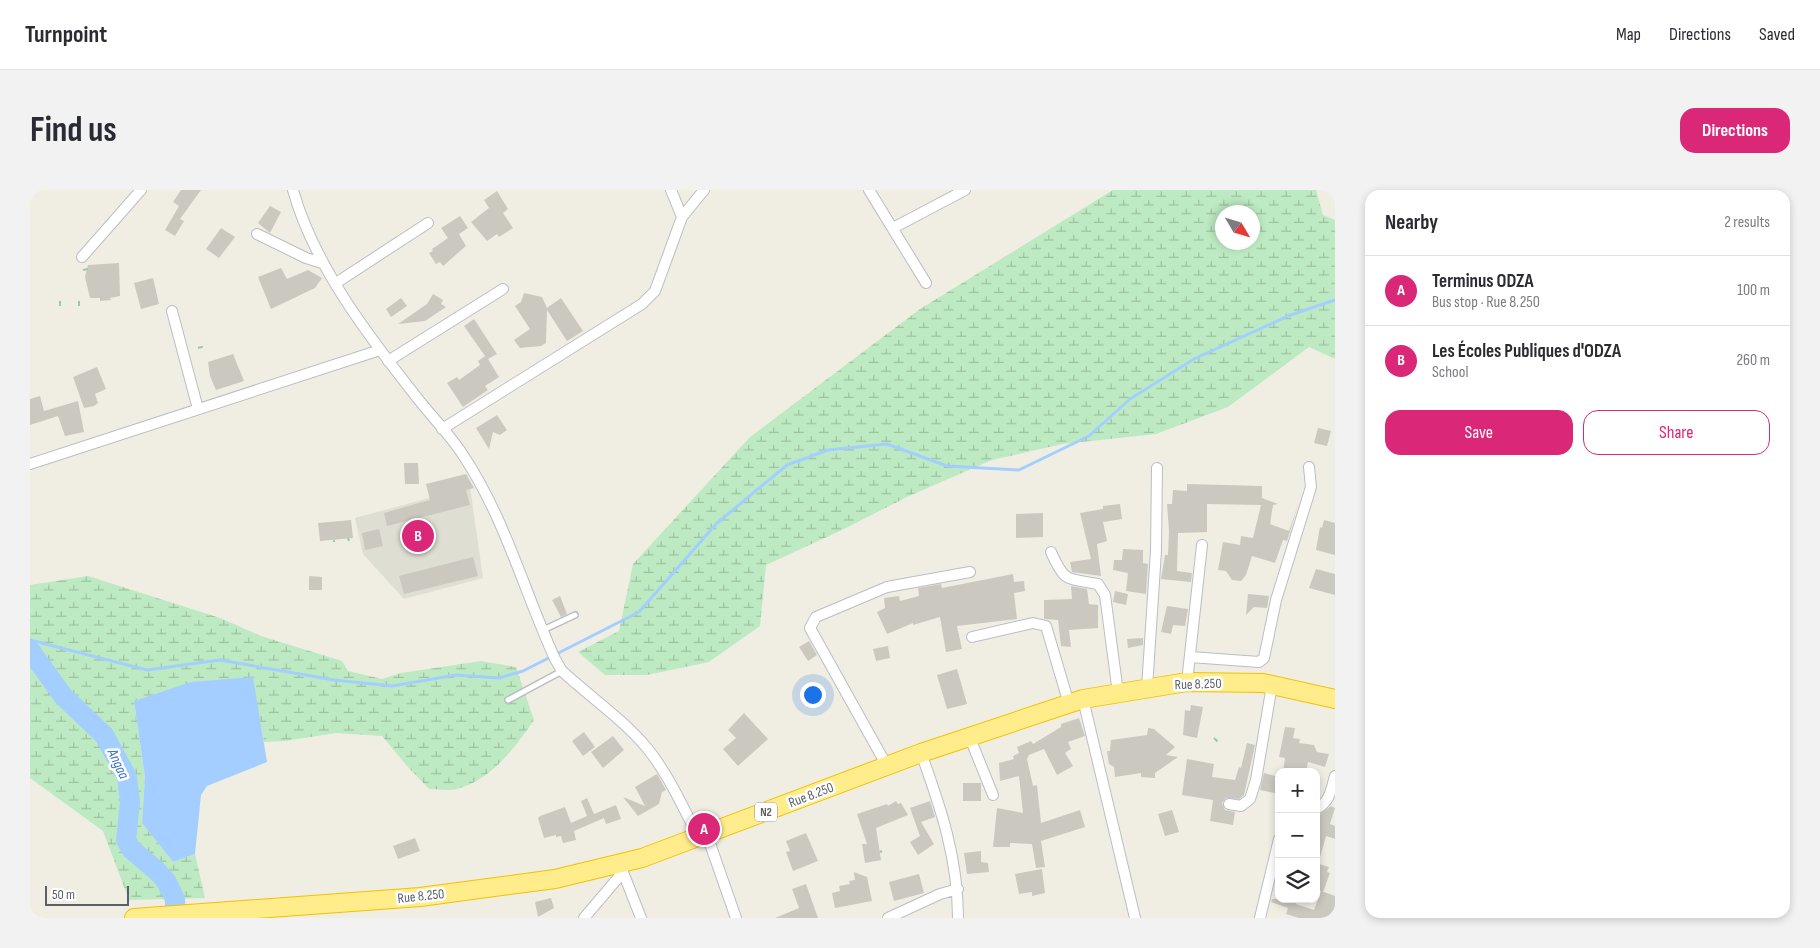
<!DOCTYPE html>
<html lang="en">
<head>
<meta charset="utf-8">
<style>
	body { margin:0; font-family:"Sofia Sans Condensed",sans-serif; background:#f2f2f3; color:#2b2b33 }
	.controls { position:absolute; right:15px; bottom:15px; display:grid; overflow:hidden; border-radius:10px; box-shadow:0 2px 8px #0003 }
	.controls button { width:45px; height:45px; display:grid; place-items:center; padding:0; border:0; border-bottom:1px solid #e1e1e2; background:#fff; color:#2b2b33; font:25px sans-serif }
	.compass { position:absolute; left:1185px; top:15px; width:45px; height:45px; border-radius:50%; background:#fff; box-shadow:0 2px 8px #0003; rotate:128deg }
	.scale { position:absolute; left:15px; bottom:12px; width:84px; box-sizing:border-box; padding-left:5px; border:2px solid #5b5f66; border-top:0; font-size:14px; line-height:18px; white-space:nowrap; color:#5b5f66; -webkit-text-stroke:4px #fff; paint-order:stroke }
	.you { position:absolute; left:782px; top:504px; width:18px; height:18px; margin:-12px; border:4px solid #fff; border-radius:50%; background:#1a73e8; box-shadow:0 0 0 8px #1a73e833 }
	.badge { display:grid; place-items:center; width:32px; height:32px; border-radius:50%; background:#db2777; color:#fff; font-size:16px; font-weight:700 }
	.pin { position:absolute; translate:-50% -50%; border:2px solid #fff; box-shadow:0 1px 5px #0006 }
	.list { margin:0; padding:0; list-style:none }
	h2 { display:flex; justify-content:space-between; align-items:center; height:65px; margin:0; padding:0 20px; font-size:21px }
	h2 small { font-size:16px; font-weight:400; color:#7c7c81 }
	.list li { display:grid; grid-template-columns:32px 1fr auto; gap:15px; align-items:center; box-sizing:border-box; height:70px; padding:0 20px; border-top:1px solid #e1e1e2 }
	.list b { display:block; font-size:19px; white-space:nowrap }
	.list p { margin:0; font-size:16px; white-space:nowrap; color:#7c7c81 }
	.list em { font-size:16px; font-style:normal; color:#7c7c81 }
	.actions { display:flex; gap:10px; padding:15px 20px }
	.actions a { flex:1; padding:11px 0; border:1px solid #db2777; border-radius:15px; text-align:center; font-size:18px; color:#db2777 }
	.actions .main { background:#db2777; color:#fff }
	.icon { flex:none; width:28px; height:28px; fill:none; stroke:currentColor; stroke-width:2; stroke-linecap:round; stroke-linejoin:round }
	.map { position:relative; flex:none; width:1305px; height:728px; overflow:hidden; border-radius:15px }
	header { display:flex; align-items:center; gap:30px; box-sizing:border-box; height:70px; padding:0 25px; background:#fff; border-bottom:1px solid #e1e1e2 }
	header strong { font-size:24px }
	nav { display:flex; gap:28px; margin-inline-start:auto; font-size:18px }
	.intro { display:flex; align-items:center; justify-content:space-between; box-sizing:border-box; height:120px; padding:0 30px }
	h1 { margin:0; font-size:35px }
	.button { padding:12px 22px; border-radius:15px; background:#db2777; color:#fff; font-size:18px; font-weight:700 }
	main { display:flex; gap:30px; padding:0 30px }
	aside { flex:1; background:#fff; border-radius:15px; box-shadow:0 2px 8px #0003 }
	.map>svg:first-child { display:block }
</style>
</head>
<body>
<header>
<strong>Turnpoint</strong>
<nav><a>Map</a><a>Directions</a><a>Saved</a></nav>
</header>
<div class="intro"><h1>Find us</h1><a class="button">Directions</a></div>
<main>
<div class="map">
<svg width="1305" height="728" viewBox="0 0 1305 728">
	<defs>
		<pattern id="wetland-marsh" width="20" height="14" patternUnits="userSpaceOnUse" patternTransform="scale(1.25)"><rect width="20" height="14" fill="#bdeac2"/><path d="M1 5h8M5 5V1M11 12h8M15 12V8" fill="none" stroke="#9dc1a1"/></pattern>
	</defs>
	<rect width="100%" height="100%" fill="#f0eee3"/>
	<path fill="#dfded2" d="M440,297l13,91 -79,21 -41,-45 -8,-36z"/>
	<path fill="url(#wetland-marsh)" fill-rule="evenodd" d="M1083,0h203l7,25 12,5v139l-26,-12 -81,60 -72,27 -93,10 -71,16 -83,36 -67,34 -76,35 -6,61 -51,36 -62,13h-42l-27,-23 41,-21 14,-67 117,-127 170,-128zM1192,22h30v30h-30z
		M58,386l132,42 41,18 81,25 6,10 34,8 19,-6 80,-12 35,6 18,53c-19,28 -43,60 -77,69 -8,2 -19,0 -28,0l-22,-23 -25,-30 -46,-3 -51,8 -21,1 -12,-64 -118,23 11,76 -3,46 31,39 22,-8 10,44 -76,2 -26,-69 -73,-53v-193z"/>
	<path fill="#a4ceff" d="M223,487l14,85 -60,24 -6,9 -6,59 -22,8 -31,-39 3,-46 -11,-76 57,-19z"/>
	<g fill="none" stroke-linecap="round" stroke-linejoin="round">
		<path stroke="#a4ceff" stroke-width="3" d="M0,450l117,30 73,-10 114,20 58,6 64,-11 43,3 24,-7 116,-59 78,-89 70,-58 41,-15 59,-6 60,22 72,4 70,-34 41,-37 64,-40 94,-43 47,-16"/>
		<path stroke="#a4ceff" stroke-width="20" d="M0,460l33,46 41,39 23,42 3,25 -4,38 5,9 26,22 9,10 9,18v19"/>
	</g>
	<path fill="#cbc8c0" d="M151,0h20l-21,29 4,2 -9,15 -10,-6 14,-24 -6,-4z
		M467,1l11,18 -5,4 10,15 -14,9 -2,-3 -10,7 -16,-19 18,-14 -5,-8z
		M240,16l11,6 -11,21 -12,-10z
		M430,26l8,12 -9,6 7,12 -23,20 -3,-4 -4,2 -7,-11 4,-2 -1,-2 16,-11 -7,-10z
		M191,38l14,9 -16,21 -13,-9z
		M89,73l1,33 -10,2 1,2 -11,1v-3h-10l-5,-21 3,-12z
		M251,78l6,11 21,-9 14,8 -7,10 -44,21 -13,-32z
		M123,88l6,26 -18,5 -7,-26z
		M494,103l18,4 5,11 14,-10 22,33 -16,10 -20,-31 -1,33 -5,3 -21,2 -6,-8 16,-11 -15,-23 6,-4z
		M403,104l10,6 -2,4 5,3 -21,14 -27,3 29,-20z
		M371,108l6,8 -16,11 -5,-8z
		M444,129l23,35 -9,5 11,18 -14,9 3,4 -25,17 -16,-24 10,-6 2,3 21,-15 -2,-4 7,-5 -21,-30z
		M203,164l11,27 -28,9 -6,-14 -2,-14z
		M67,177l9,22 -11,5 3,9 -4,3 -10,2 -11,-31z
		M10,206l4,15 34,-10 6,31 -19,4 -7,-20 -28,9v-26z
		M467,225l10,15 -7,5 -7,-3 -4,17 -13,-21z
		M1288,238l13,3 -4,15 -13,-3z
		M374,273h14l1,21h-14z
		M436,284l8,14 -8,2 4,15 -83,21 -3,-13 46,-13 -4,-16z
		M1157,294l75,2v12l16,6 -5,1 -3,19 19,7 10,-29 -12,39 -4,-1 -8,23 -23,-7 -6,19 -5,6 -9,-1 -6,-9 -8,-1 5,-28 17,3 1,-9 12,2 8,-33 -54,-1v28l-29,1 -1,38 15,2 -1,9 -30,-3 4,-24h3l1,-24 -2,-27h5l1,-14 14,1z
		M1090,314l2,15 -19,3 4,19 -10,3 4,32 -29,-4 -2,-10 21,-3 -11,-46 23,-4v-3z
		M1013,323v24l-27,1v-24z
		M321,330l2,18 -33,3 -2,-18z
		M1294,330l11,3v32l-19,-5 4,-23 2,1z
		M349,339l4,17 -18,4 -3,-17z
		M1093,359l20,1v13l5,1 -2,30 -20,-3 2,-18 -15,-3 1,-10h8z
		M443,367l5,19 -74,18 -5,-18z
		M1286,379l19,5v21l-26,-7z
		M983,384l1,8 10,-1 1,10 -11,2 3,26 -60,7 5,23 -16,3 -6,-35 -27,8v-2l-26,11 -10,-22 8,-4 -1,-10 15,-2 1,5 19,-5 -1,-8 23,-4 1,4z
		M279,386l13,1v13h-13z
		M1041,396l16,3 2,15 9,1v23l-29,2 2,17 -10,-1 -3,-26 -14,-1v-19l28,-1z
		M1085,401l13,3 -2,11 -13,-3z
		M1218,404l21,2 -2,12 -13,-1 -8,8z
		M530,406l7,18 -6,3 -9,-17z
		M1137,416l21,3 -3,17 -12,-1 -2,9 -10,-2z
		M1113,448v7l-15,3 -1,-9z
		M779,451l8,14 -9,6 -9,-14z
		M858,456l2,12 -14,3 -3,-12z
		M927,479l10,35 -20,5 -10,-34z
		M1161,515l12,2 -6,31 -14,-3 2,-25 5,1z
		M714,523l24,26 -30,27 -15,-17 13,-11 -8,-8z
		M1049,528l6,18 -17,6 3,7 -6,4 8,13 -16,9 -13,-26 -15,6 -2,4 6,27 4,-1 4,38 39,-13 5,17 -44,14 4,26 -9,1 -4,-24 -22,-1v4h-17l4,-39 26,5 -4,-37 -19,5 -1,-18 15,-4 -1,-3 6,-3 -2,-6 14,-6 2,3 28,-17v-3z
		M1255,537l10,1 -2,10 7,1 -1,4 15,2 3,7 12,2 -4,13 -17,-5 -2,10h-23l2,-14 -6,-1z
		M1118,538l6,1 21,18 -9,8 12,2 -23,16v5l-14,-1v-4l-26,4 -1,-10 -5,-3 -2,-13h3l1,-11 36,-5z
		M554,542l11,15 -12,9 -11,-15z
		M583,546l11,14 -21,18 -12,-16z
		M1217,553l8,2 -11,50 -5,4 -13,-1 -4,5 3,7 10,2 -2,13 -23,-4 3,-21 -31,-5 5,-36 27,5 -2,13 23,3 4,-13 2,1z
		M1234,583l15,4v17l-19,-4z
		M627,584l9,16 -4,2 -3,12 -21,12 -15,-19 22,9 -10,-19z
		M933,593h18v18h-18z
		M557,608l7,16 22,-9 5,14 -15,5 -2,-6 -30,13 2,9 -13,3 -2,-7 -5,1v-2l-12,3 -6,-20 2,-2 25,-9 6,16 16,-7 -6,-15z
		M866,611l2,3 3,-1 7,12 -32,13 5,32 -16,3 -3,-19h5l-10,-30 30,-10 1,2z
		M900,611l5,16 -14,5 13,22 -16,11 -8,-13 10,-6 -10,-28z
		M1301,616l4,2 -5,16 5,2v13l-9,-3 -7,25h-3v-39l3,-7z
		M1142,620l7,22 -14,4 -7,-22z
		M776,643l12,28 -25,10 -7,-19 4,-1 -4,-10z
		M385,648l5,13 -22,8 -5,-13z
		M951,661v11l7,1 1,9 -22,2 -3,-21z
		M1286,673l13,4 -2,5 3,1 -7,19 -7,-3z
		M1012,679l3,24 -13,3v-4l-13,2 -4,-20z
		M824,682l13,5 5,24 -37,7 -3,-15 8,-2 -1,-5 11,-2 -1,-3 6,-1z
		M889,684l5,19 -30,8 -5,-19z
		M776,694l12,34h-43l24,-10 -7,-19z
		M1291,701l14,5v22h-36l-13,-4 2,-6 -17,-6 1,-3h26l-2,5 18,6z
		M521,708l3,10 -16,9 -3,-15z"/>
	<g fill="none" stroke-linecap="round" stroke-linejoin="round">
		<defs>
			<path id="lane" d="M513,440l32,-15
				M478,510l54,-29"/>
			<path id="street" d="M263,0c21,76 77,148 125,209 15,19 33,37 45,56 42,63 61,136 92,204l7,12c28,26 61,48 85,77 22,27 36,60 52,90
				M641,0l11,27
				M839,0l57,93
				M863,38l72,-38
				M227,44l49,24 16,5
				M52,67l59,-67
				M306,93l92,-60
				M142,121l26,98
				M358,171l115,-72
				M412,239l200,-125 13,-13 27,-74 22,-27
				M0,274l350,-114
				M1021,362c14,31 15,26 47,32l7,11 13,98
				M942,447l61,-14 13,3 23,78
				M1160,467l69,5 5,-4 12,-58 35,-113 -2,-20
				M1157,492l15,-137
				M1117,498l9,-137 1,-83
				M1053,509l52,219
				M940,548l23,57
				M891,563c20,55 37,106 37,165
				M857,576l-77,-138 6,-11 71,-30 83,-15
				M1199,614l12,2 9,-7 6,-19 16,-95
				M1286,619c14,-7 15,-19 19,-33
				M677,645l29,83
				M591,677l20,51
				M554,728l39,-46
				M858,728l52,-24 18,-5
				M1230,728l19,-79"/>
			<path id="highway" d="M104,728l286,-21 135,-18 87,-21 279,-105 162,-54 104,-17 76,1 72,16"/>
		</defs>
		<use href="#lane" stroke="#bbbdc4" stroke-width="8"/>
		<use href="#street" stroke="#bbbdc4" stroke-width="12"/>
		<use href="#highway" stroke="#f3c000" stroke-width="20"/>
		<path stroke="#95cbaa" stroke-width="2" stroke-dasharray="5 2.5" stroke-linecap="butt" d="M53,80l5,-1
			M30,111v7
			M49,111v6
			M168,158l7,-2
			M318,348l1,3
			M304,350v2
			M1184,548l4,4
			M850,662l2,-1"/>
		<use href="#lane" stroke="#fff" stroke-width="5"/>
		<use href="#street" stroke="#fff" stroke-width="10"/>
		<use href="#highway" stroke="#ffed8b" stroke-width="18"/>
	</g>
	<g text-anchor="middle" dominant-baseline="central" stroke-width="5" stroke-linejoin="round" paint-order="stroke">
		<rect fill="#fff" stroke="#8c8f94" stroke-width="1" x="725" y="612.5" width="22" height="19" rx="4"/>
		<g font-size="12" font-weight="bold" fill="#5b5f66">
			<text x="736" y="622">N2</text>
		</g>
		<g font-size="14" fill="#5b5f66" stroke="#fff">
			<text transform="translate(1168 494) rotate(-2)">Rue 8.250</text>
			<text transform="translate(781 605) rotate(-21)">Rue 8.250</text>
			<text transform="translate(391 706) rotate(-6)">Rue 8.250</text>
		</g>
		<g font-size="15" font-style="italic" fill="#3973cf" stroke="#fff">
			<text transform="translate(88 574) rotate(65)">Angaa</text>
		</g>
	</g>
</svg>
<div class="controls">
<button>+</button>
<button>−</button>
<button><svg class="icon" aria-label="layers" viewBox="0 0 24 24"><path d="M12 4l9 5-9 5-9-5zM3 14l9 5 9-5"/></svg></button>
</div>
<svg class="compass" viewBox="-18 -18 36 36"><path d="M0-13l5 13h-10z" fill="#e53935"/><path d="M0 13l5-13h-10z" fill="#7c7c81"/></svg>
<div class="scale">50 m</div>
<div class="you"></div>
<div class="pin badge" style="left:674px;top:639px">A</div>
<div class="pin badge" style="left:388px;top:346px">B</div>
</div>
<aside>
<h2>Nearby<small>2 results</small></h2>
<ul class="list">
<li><span class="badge">A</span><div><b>Terminus ODZA</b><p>Bus stop · Rue 8.250</p></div><em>100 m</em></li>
<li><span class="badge">B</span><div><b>Les Écoles Publiques d'ODZA</b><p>School</p></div><em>260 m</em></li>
</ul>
<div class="actions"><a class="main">Save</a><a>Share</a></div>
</aside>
</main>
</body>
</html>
